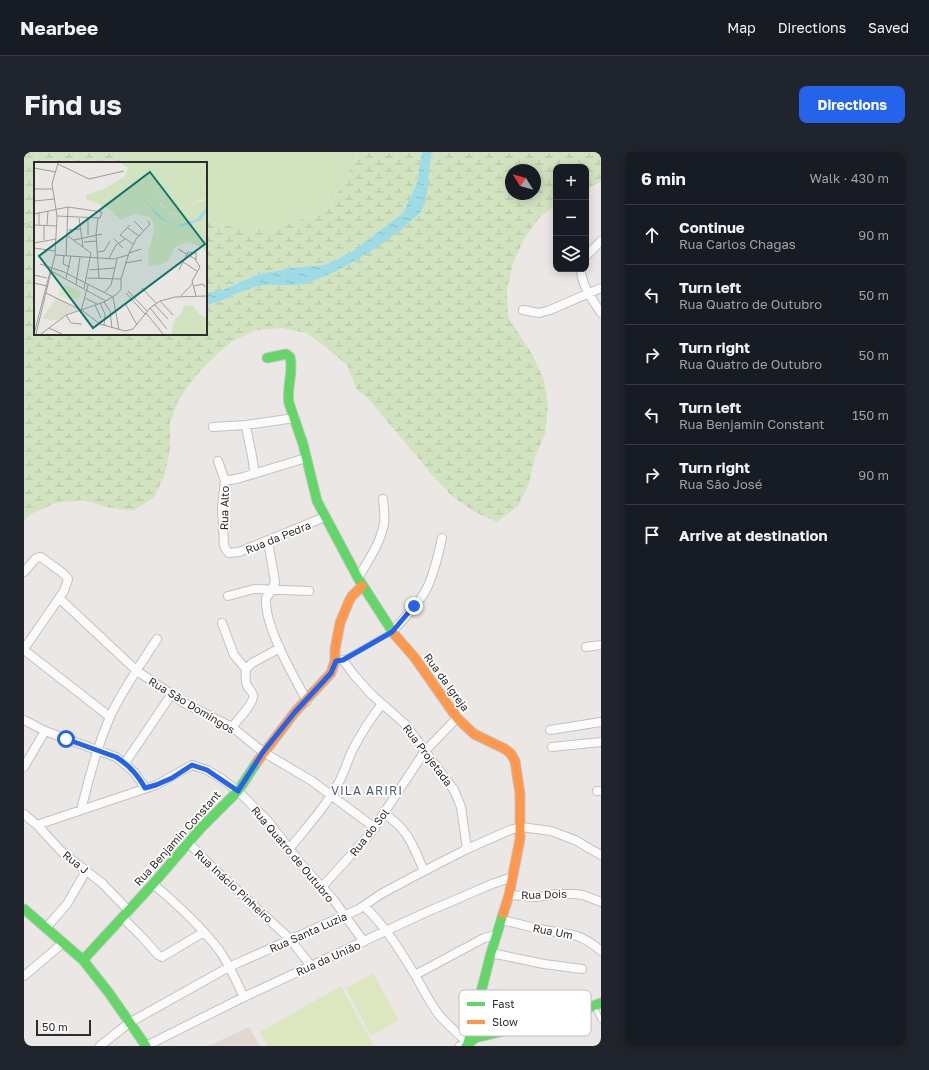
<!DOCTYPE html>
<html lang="en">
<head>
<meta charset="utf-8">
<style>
	body { margin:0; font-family:"Golos Text",sans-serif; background:#20242c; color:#f1f3f6 }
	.controls { position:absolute; right:12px; top:12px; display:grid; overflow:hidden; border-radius:8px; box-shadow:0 2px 10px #0003 }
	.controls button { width:36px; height:36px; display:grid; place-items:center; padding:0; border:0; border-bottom:1px solid #363941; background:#171b24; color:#f1f3f6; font:20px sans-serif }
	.compass { position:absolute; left:481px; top:12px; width:36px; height:36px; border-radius:50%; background:#171b24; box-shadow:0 2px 10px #0003; rotate:307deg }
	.scale { position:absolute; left:12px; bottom:10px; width:55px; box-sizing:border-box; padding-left:4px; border:2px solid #2d2d2d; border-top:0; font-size:11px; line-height:14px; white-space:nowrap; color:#2d2d2d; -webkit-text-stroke:3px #fff; paint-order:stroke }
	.stop { position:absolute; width:12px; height:12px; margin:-9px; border:3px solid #2563eb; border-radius:50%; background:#fff }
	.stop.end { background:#2563eb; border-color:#fff; box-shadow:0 1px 4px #0008 }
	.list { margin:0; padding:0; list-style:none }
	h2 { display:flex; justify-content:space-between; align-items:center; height:52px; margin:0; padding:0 16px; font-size:17px }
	h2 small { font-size:13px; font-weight:400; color:#9ea1a6 }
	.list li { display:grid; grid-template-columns:26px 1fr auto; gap:12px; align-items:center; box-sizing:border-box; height:60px; padding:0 16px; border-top:1px solid #363941 }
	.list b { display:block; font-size:15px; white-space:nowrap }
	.list p { margin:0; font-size:13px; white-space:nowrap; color:#9ea1a6 }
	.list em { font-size:13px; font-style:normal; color:#9ea1a6 }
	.icon { flex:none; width:22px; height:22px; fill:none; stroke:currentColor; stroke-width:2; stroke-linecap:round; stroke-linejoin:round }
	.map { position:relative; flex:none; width:577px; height:894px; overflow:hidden; border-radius:8px }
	header { display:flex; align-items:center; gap:24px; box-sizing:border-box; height:56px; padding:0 20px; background:#171b24; border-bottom:1px solid #363941 }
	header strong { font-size:19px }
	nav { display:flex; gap:22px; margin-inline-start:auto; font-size:14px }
	.intro { display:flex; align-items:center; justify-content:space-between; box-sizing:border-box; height:96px; padding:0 24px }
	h1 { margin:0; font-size:28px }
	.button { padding:10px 18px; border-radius:8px; background:#2563eb; color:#fff; font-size:14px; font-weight:700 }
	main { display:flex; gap:24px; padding:0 24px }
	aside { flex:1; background:#171b24; border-radius:8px; box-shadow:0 2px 10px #0003 }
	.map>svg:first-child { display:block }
</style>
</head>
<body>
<header>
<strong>Nearbee</strong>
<nav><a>Map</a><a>Directions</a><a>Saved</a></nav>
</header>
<div class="intro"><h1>Find us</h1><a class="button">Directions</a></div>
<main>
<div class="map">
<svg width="577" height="894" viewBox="0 0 577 894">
	<defs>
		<pattern id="wetland-marsh" width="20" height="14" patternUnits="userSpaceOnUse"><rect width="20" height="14" fill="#d2e3c0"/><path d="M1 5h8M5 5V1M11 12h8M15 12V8" fill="none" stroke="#b5c3a5"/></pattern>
		<pattern id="water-ripples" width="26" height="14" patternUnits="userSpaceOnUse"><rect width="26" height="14" fill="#9edce5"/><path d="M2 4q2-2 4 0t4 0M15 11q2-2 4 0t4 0" fill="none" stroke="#88bdc5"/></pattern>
	</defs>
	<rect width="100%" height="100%" fill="#eae7e4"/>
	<path fill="#e1d9d1" d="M225,875l11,19h-52z"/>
	<path fill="#d2e3c0" d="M101,0h227l-2,17 -12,24 -20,20 -25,10 -27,6 -27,-1 -33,-7v-58h-79z"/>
	<path fill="url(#wetland-marsh)" fill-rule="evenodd" d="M0,0h101l2,11h-92v171h171v-29c19,-3 35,-16 54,-19 14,-3 29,1 43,-2 33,-9 81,-40 107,-62 3,-4 8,-7 10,-11 11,-21 7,-38 12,-59h169v30l-15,7v-22h-30v37l-17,14 -15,21 -11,24 -6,27 1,27 24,37 12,26 4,27 -3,27 -10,23 -6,26 -11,23 -21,16 -24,-11 -21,-15 -18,-19 -67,-80 -10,-7 -10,-25 -20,-17 -20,-15 -26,-5 -25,2 -25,12 -19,17 -18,19 -15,21 -9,23v26l-5,26 -11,23 -21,14 -26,-4 -25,-7 -26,3 -23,10 -9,7zM487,18h24v24h-24z
		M328,0h70l-5,31 -14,30 -51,39 -27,13 -34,3 -32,6 -36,16 -17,3v-72l33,7 27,1 27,-6 25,-10 20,-20 12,-24z"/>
	<path fill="#dce6bf" d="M349,822l26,46 -28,16 -25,-48z
		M317,834l33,60h-106l-8,-14z"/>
	<path fill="url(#water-ripples)" d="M398,0h10c-5,18 -1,48 -13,62 -3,3 -8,6 -11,10 -25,21 -73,52 -105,60 -14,3 -29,-1 -43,2 -19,3 -35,16 -54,19v-12l17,-3 36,-16 32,-6 34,-3 27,-13 51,-39 14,-30z"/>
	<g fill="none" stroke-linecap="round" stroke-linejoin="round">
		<defs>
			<path id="lane" d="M318,508l49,-28
				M570,854l7,14"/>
			<path id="street" d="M562,104l15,-15
				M557,117c0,16 12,31 20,44
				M499,158l16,3 11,-3 51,-22
				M222,273c2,17 8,32 8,49
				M189,275l33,-2 49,-7
				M194,309l7,20 -3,26 2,39 3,5 2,2 10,-1 86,-35
				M201,329l15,-3 66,-20
				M244,389l7,41 -3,8 -6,8c-2,28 27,77 41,103
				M0,420l12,-14 5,-1 23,17 4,5 -4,12 -40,58
				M334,426c10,-17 22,-34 26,-54 1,-8 0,-17 -1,-25
				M204,444l26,-7 55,2
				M35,446l78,73 49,33 46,23 31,25 49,29 63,47
				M198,471l12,32 12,14
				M368,480c12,-14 27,-28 35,-44 8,-16 11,-33 15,-50
				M562,495l15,-2
				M0,498l86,67
				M319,508l11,15 17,19 34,30 49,66 7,17 6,42
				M222,517l6,-6 28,-15
				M0,568l21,11 71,26 18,15 11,16
				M208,575c5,-6 23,-25 21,-32 0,-2 -3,-5 -5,-8 -4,-5 -2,-12 -2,-18
				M526,578l51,-8
				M528,595l49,-5
				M101,611l46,-68
				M0,615l21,-36
				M573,639h4
				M57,658c8,-32 16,-63 29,-93 12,-27 31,-53 47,-78
				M0,662l13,11 26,28 39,30 26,27
				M360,662c24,14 29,32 40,57
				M13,673l119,-40 36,-20 15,5 15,9 16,12 30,30 33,43 32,35 31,43
				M164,690l22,23 80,74 21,27
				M265,697c18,-22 37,-43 50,-67 5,-9 8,-19 12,-29 9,-18 19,-34 31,-49
				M129,732c24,20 47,41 66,66 10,14 17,31 25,47
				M298,735l48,-53 55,-83 32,-33
				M485,743l27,2 20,-3h18l9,1 18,7
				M340,754c21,20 36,44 51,69 8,14 15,28 24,40 9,10 19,19 29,28l-8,3
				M98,765l21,21 15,17 4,2 42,-25
				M478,768c14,3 28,7 42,10 27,5 35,2 57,21
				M22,776l21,-24 19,-33
				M467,801l53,11 38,5
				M391,823l69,-37 12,-3
				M0,824l39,-33
				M76,894l29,-23 100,-56 130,-58 22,-15 43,-23 43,-22 43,-19 11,-3 30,4 24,9 26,15
				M122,894l98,-49 176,-82 72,-31 21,-7"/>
			<path id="fast" d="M243,206l19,-4 4,3c4,16 -4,31 -1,46l14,41 14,57 41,77 36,56
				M0,757l59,51 26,33 37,53
				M59,808l70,-76 48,-56 37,-37 19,-29
				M444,891l23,-90 12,-39
				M442,894l9,-8 97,-24 29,-11"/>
			<path id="slow" d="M370,482l21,24 42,60 17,16 31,15 6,5 4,7 5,33v45l-11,56 -6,19
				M233,610l38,-50 36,-39 4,-12v-12l5,-26 9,-22 3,-5 10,-10"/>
		</defs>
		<use href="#lane" stroke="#c3c2c2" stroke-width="6"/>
		<use href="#street" stroke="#c3c2c2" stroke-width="10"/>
		<use href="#fast" stroke="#c3c2c2" stroke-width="11"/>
		<use href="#slow" stroke="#c3c2c2" stroke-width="11"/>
		<path stroke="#c7c7c7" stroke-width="1.5" stroke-dasharray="3 2" stroke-linecap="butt" d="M0,72l11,-3"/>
		<use href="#lane" stroke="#fcfbfb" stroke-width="4"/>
		<use href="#street" stroke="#fcfbfb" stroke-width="8"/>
		<use href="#fast" stroke="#63d668" stroke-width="9"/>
		<use href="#slow" stroke="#ff974d" stroke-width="9"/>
	</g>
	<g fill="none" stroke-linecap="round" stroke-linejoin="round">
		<path stroke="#2563eb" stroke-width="5" d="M42,587l50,18c13,8 22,18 29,31l11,-3 16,-7 20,-13 15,5 31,21 25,-39 32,-40 36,-39 5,-12 7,-1 49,-28 22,-26"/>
	</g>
	<g text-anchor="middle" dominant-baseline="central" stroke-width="3.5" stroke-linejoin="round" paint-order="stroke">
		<g font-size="11" fill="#2d2d2d" stroke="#fff">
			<text transform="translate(200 356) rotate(-89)">Rua Alto</text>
			<text transform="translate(254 385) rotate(-22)">Rua da Pedra</text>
			<text transform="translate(423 530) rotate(54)">Rua da Igreja</text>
			<text transform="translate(168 553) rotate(31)">Rua São Domingos</text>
			<text transform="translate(404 603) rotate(53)">Rua Projetada</text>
			<text transform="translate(345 680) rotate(-52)">Rua do Sol</text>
			<text transform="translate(153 686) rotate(-48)">Rua Benjamin Constant</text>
			<text transform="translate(269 702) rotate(50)">Rua Quatro de Outubro</text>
			<text transform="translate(52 710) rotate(38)">Rua J</text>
			<text transform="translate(210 734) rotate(43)">Rua Inácio Pinheiro</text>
			<text transform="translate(520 742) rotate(-2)">Rua Dois</text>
			<text transform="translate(529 779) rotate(11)">Rua Um</text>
			<text transform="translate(284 780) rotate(-24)">Rua Santa Luzia</text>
			<text transform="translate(304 806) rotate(-24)">Rua da União</text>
		</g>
		<g font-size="12" letter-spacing="1" fill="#515e7b" stroke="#fff">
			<text x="343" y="638">VILA ARIRI</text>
		</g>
	</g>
	<g transform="translate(10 10)">
		<rect width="173" height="173" fill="#eae7e4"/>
		<path d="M135,1h28v9l10,18v8l-16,5 -12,11 -12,-2 -9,-14v-12l8,-8z" fill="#d2e3c0"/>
		<path d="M87,1h48l-3,15 -8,8 -1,8 4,12 10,8h8l12,-11 12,-2 4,-4v11l-9,10 -20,7 -13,-5 -22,-19 17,18 20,8 20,-7 7,-10v44l-5,-7 -15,-5 -12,5 -7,14 -11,5 -8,-1 -1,-12 6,-21v-8l-4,-7 -16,-3 -14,6 -10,-11 -24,-10v-4l20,-7 19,-12 3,-8zM163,1h10v27l-10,-18zM158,143l8,10 7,3v16h-36l4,-15 6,-5 3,-8z" fill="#d2e3c0"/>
		<path d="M22,136l23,12 -11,3 -11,7 -15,-1z" fill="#d9decd"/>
		<path d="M29,122l18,8 -3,8 -5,-2 -2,2 -13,-5z" fill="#dce6bf"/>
		<path d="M106,35l25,23 13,5 19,-6 8,-10 2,1 -6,10 -21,7 -20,-8z" fill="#9edce5"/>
		<path fill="none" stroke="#9e9d9b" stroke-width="1" d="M24,2l31,15 35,-8M0,6l22,4M0,27h19M0,39l21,-2M0,52l34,-7 34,5 -2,6 -43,-2M45,56l4,29M64,56l-2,16 3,45M100,59l9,9M0,63l23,1M5,63v-13M10,63v15M13,63l1,-14M96,63l-10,10 13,9M94,66l11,8M34,68l12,-1M54,73v-17M34,74l23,17 -7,35M80,77l9,9M40,78l28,-6M50,80l13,-1M0,81l22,-4M0,86l21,3M144,87l17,10 5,8 -8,14 4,15M64,90l6,-1 6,-10M95,91l12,-4M21,93l59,4 14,-4M30,94l-1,8 7,3M32,94l2,-49M75,96l7,-13 9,-6M149,100l14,9M91,101l17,-3M6,102l24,8 49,25M55,108l26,-2M145,108l9,-18 8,1v7M17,109l55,30M0,113l13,3M32,116l5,-22M53,116l34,1M0,121l13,3M42,122l4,-27M160,124l9,-2 2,3M108,126l14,15M94,129l19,20M71,130l6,-7 6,-26M12,131l37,18 17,13 25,7 8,-2 17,-21 10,-7 15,-4 32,-1M92,131l19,21M79,135l6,33M146,135l13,-14M51,136l12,6M126,139l13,14M70,140l6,9 2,17M66,141l5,11 -1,12M91,141l12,22M120,142l14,15M61,143l6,13M116,146l17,21M47,149l7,-26M112,151l17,21M32,153l5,8 11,1M15,166l13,6M0,172l16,-62M2,172l19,-79 2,-39 -5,-32 6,-21M7,172l25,-19 38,-13 13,-8 4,-5v-10l8,-26 7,-14 14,-15 -2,-3"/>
		<path fill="#0f766e" fill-opacity="0.15" stroke="#0f766e" stroke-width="2" d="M116,10l55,72 -112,84 -54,-72z"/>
		<rect width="173" height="173" fill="none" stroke="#2d2d2d" stroke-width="2"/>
	</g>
	<rect x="435" y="838" width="132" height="46" rx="6" fill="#fff" stroke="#c0c0c0" stroke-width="1"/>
	<rect x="443" y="850" width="18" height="4" fill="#63d668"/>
	<rect x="443" y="868" width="18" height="4" fill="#ff974d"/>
	<g font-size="11" fill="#2d2d2d">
		<text x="468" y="856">Fast</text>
		<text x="468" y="874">Slow</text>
	</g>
</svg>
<div class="controls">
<button>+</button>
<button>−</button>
<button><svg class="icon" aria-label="layers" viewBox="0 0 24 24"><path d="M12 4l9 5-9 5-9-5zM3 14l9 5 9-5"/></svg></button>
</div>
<svg class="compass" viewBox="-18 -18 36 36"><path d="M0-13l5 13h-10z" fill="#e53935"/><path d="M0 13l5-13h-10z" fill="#9ea1a6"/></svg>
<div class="scale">50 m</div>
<div class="stop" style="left:42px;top:587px"></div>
<div class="stop end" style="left:390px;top:454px"></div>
</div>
<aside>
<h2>6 min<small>Walk · 430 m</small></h2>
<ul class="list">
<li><svg class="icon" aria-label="ahead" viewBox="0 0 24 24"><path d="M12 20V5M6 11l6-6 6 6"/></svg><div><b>Continue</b><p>Rua Carlos Chagas</p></div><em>90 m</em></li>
<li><svg class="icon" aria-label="left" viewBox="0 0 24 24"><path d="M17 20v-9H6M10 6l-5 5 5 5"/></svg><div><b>Turn left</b><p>Rua Quatro de Outubro</p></div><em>50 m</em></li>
<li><svg class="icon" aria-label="right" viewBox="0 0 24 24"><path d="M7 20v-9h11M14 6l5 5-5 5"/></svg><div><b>Turn right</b><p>Rua Quatro de Outubro</p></div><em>50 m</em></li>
<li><svg class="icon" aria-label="left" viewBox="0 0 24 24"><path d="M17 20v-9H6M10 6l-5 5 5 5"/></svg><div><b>Turn left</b><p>Rua Benjamin Constant</p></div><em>150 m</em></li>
<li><svg class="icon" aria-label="right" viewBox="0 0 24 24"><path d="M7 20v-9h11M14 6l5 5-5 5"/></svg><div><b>Turn right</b><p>Rua São José</p></div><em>90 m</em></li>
<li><svg class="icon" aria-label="arrive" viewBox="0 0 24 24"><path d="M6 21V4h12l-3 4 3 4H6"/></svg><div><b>Arrive at destination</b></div></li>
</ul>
</aside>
</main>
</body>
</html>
